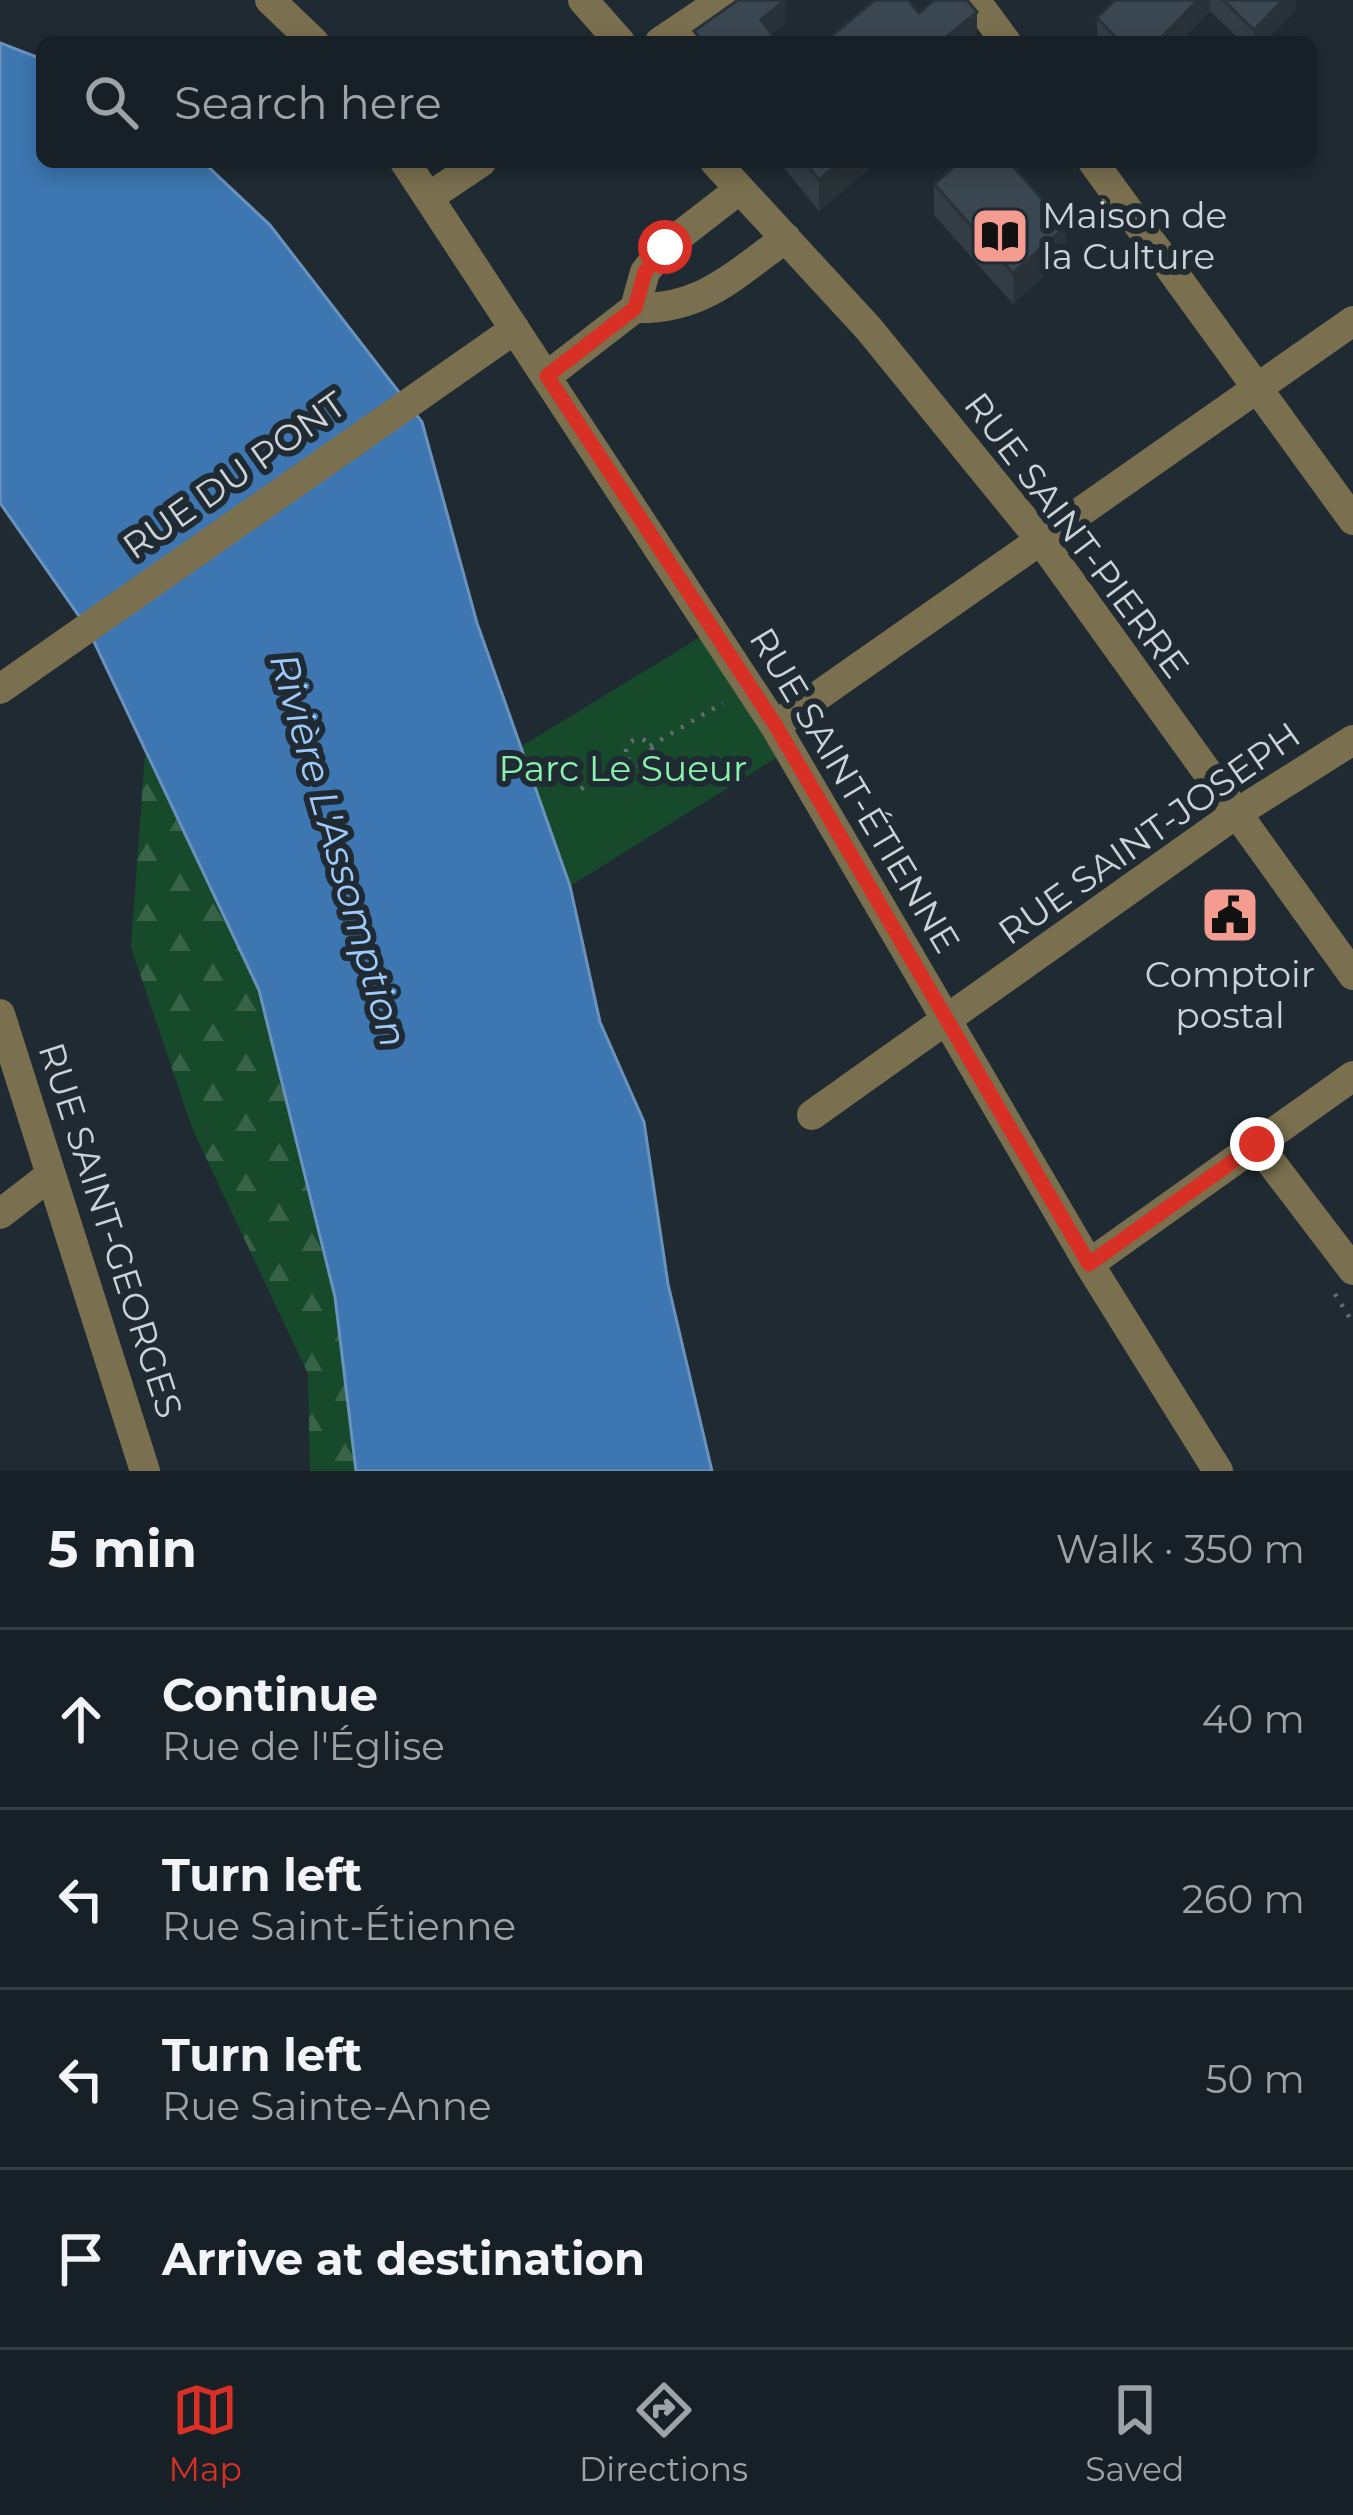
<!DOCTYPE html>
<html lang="en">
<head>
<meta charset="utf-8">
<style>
	body { margin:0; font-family:Montserrat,sans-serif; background:#242d32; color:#f1f3f6 }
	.stop { position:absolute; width:36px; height:36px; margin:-27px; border:9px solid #d93025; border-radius:50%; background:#fff }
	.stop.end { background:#d93025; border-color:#fff; box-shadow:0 3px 12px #0008 }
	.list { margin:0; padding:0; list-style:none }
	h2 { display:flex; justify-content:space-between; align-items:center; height:156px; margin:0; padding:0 48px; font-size:51px }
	h2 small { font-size:39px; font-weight:400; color:#9ea3a7 }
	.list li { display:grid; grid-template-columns:78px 1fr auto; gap:36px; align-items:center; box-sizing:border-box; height:180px; padding:0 48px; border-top:3px solid #363e43 }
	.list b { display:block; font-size:45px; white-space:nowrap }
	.list p { margin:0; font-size:39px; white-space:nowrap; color:#9ea3a7 }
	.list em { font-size:39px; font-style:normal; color:#9ea3a7 }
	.icon { flex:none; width:66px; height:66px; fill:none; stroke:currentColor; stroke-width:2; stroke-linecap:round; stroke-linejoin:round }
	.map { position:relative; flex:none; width:1353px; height:1471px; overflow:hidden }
	.search { position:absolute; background:#172026; box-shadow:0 6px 18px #0003; left:36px; right:36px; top:36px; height:132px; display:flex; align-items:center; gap:30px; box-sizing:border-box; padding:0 42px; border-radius:18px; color:#9ea3a7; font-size:45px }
	.sheet { height:876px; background:#172026 }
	nav { display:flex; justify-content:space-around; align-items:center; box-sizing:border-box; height:168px; border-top:3px solid #363e43; background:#172026; font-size:33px; color:#9ea3a7 }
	nav a { display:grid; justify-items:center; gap:6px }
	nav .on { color:#d93025 }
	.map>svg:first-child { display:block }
</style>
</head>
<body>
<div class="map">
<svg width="1353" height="1471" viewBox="0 0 1353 1471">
	<defs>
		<pattern id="forest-firs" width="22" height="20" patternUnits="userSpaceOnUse" patternTransform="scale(3)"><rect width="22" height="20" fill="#174a2b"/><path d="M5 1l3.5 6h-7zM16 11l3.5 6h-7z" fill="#386349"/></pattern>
	</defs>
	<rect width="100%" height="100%" fill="#1f2a32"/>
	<path fill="url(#forest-firs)" d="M145,754l114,236 76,307 21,174h-46l-2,-97 -116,-246 -61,-181z"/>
	<path fill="#174a2b" d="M712,630l77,120 -219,136 -50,-139z"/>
	<path fill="#3e76b1" stroke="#6992bd" stroke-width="3" d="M0,43l42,16v103h161l67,63 152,197 55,201 93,263 30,136 44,100 24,162 44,187h-356l-21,-174 -76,-307 -171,-361 -88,-126z"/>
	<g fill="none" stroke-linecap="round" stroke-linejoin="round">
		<path stroke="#636d74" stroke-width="4.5" stroke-dasharray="3 9" stroke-linecap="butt" d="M626 752a13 13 0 1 1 26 0a13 13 0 1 1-26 0Z
			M650,746l73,-43
			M581,789l46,-30
			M1335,1294l18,29"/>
		<path stroke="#7a6f4e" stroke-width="30" d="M270,0l44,42
			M583,0l37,42
			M975,0l31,42
			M660,42l62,-42
			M405,162l370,564 314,538 129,207
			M715,162l154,167 170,209 314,437
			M1093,162l260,358
			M429,197l52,-35
			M635,308c67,2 99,-33 151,-70
			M547,376l88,-68 10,-36 20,-25 75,-58
			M0,689l515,-360
			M775,726l578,-405
			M0,1014l145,457
			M812,1115l422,-300 119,-75
			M1257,1144l96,126
			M0,1214l48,-37
			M1089,1264l264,-188"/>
	</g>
	<path fill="#333d45" d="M1115,0h181v10l-31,32h-23l-32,-31 -30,31h-83v-24z
		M779,162h99l-59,49z
		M959,162h68l-10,9 49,86 -53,47 -79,-89v-31z"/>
	<path fill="#293238" d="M785,0v24l-23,18 -1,-22z
		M1198,0h12v11l-30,31h-23z
		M1283,0h13v10l-31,32h-11v-12z
		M977,12v30h-37z
		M840,162h38l-59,49v-31z
		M1002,162h25l-25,23z
		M1066,226v31l-53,47v-31z"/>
	<path fill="#3b4750" stroke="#293238" stroke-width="3" d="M738,0h47l-24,20 12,16 -8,6h-62l-9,-11z
		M875,0h33l11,13 15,-13h33l10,12 -37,30h-116z
		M1115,0h83l-41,42h-36l-24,-24z
		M1223,0h60l-29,30z
		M805,162h35l-21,18z
		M959,162h50l57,64 -53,47 -79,-89z"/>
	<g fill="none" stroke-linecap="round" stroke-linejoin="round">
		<path stroke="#d93025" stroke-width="15" d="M665,247l-20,25 -10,36 -88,68 229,350 313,538 168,-120"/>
	</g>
	<defs>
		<symbol id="library-square" viewBox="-11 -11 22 22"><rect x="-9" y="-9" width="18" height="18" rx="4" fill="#f59c91" stroke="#1f2a32"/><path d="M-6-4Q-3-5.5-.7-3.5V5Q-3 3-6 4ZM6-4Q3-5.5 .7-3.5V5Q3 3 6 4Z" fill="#111"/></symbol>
		<symbol id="civic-square" viewBox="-11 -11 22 22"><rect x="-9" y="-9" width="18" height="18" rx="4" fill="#f59c91" stroke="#1f2a32"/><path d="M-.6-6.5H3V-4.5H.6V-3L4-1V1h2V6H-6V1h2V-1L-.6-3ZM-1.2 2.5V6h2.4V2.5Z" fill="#111"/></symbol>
	</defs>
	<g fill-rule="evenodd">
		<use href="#library-square" x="967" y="203" width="66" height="66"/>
		<use href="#civic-square" x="1197" y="882" width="66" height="66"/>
	</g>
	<g text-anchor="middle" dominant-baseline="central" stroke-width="12" stroke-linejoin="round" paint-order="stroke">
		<g font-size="36" fill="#ccd3d8" stroke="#1f2a32" text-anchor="start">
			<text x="1042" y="215">Maison de<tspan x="1042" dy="41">la Culture</tspan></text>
			<text x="1230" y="974" text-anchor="middle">Comptoir<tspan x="1230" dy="41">postal</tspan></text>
		</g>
		<g font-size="36" fill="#ccd3d8" stroke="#1f2a32">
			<text transform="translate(234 475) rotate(-35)">RUE DU PONT</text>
			<text transform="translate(1077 535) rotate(53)">RUE SAINT-PIERRE</text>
			<text transform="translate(855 790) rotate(59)">RUE SAINT-ÉTIENNE</text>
			<text transform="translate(1149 833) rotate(-35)">RUE SAINT-JOSEPH</text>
			<text transform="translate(111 1230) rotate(72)">RUE SAINT-GEORGES</text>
		</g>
		<g font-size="36" fill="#88f2ac" stroke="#1f2a32">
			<text x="623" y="768">Parc Le Sueur</text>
		</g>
		<g font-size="39" font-style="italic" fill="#9ecafb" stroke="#1f2a32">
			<text transform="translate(339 850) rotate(74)">Rivière L'Assomption</text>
		</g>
	</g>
</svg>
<div class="stop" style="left:665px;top:247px"></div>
<div class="stop end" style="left:1257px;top:1144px"></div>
<div class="search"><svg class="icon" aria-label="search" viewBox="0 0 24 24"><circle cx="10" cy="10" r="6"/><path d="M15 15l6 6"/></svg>Search here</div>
</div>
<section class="sheet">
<h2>5 min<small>Walk · 350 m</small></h2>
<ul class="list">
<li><svg class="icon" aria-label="ahead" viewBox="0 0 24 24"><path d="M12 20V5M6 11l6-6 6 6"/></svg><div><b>Continue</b><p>Rue de l'Église</p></div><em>40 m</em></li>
<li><svg class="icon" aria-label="left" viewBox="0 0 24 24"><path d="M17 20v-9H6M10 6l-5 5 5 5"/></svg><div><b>Turn left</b><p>Rue Saint-Étienne</p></div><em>260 m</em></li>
<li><svg class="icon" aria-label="left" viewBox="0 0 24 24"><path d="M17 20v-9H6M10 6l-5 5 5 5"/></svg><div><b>Turn left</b><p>Rue Sainte-Anne</p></div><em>50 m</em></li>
<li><svg class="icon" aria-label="arrive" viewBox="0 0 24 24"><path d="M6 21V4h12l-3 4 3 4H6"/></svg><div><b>Arrive at destination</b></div></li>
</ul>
</section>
<nav>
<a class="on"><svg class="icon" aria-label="map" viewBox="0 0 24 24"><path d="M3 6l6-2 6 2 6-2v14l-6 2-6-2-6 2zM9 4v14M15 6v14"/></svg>Map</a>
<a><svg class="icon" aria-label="directions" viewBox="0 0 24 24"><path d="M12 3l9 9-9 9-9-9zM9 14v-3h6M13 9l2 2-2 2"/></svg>Directions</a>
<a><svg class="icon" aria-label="saved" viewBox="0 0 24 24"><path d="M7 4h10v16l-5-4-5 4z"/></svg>Saved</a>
</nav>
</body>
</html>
